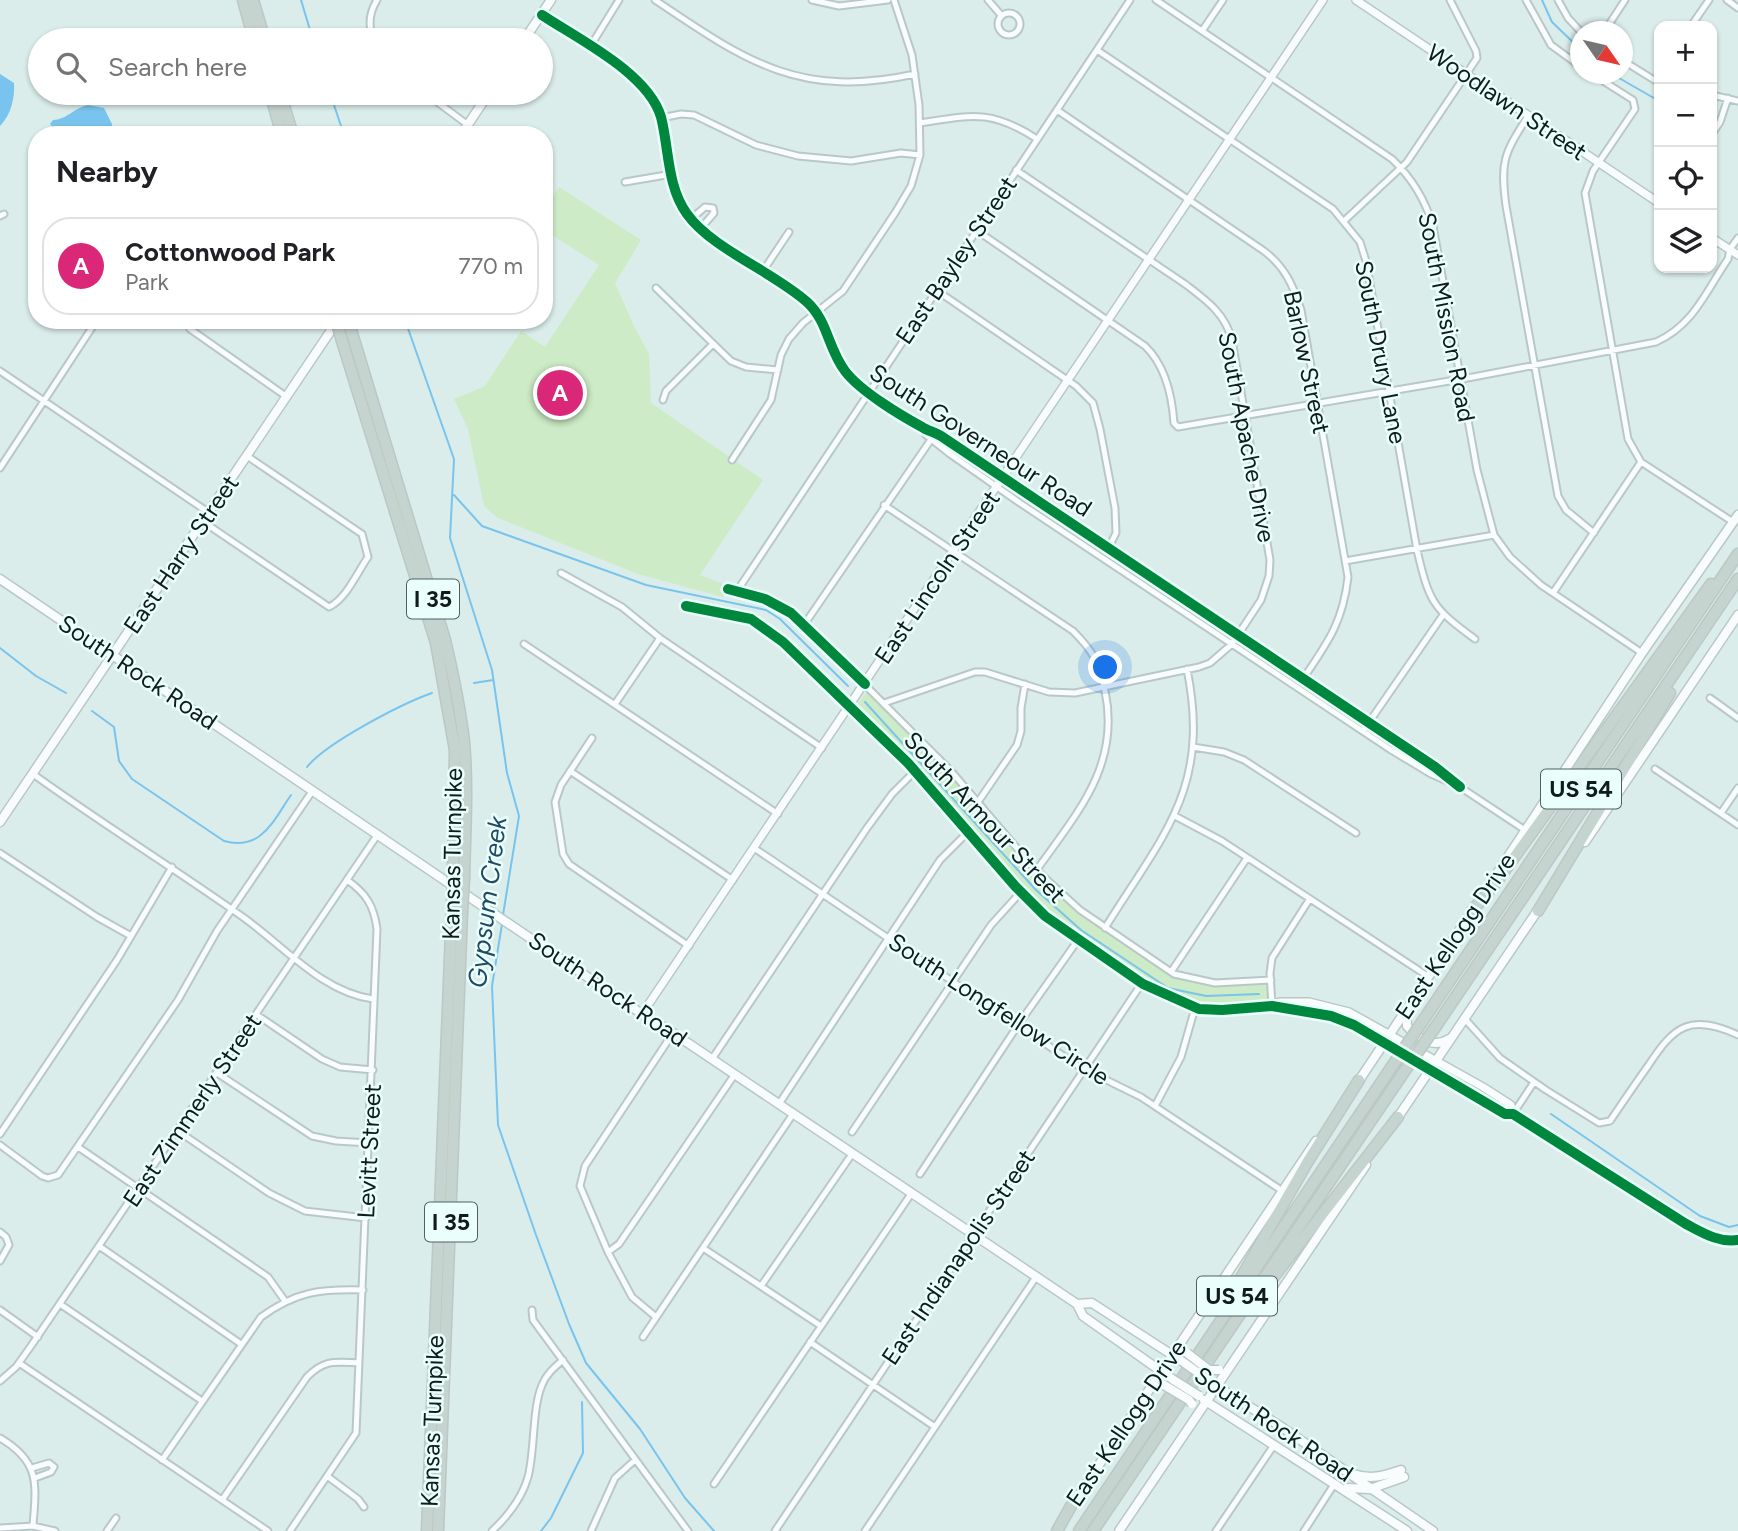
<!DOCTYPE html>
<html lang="en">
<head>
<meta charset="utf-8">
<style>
	body { margin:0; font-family:Figtree,sans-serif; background:#f6f6f6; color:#202124 }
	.controls { position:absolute; right:21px; top:21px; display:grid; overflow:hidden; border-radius:14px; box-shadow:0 2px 5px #0004 }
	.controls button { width:63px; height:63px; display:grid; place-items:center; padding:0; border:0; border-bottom:2px solid #e0e0e0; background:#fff; color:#202124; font:35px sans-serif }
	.compass { position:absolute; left:1570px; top:21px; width:63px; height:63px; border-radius:50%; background:#fff; box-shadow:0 2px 5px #0004; rotate:124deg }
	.you { position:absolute; left:1106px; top:668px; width:24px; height:24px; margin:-18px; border:5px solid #fff; border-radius:50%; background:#1a73e8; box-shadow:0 0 0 10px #1a73e833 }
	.badge { display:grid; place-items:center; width:46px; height:46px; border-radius:50%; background:#db2777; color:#fff; font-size:23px; font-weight:700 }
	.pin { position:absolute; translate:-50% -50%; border:4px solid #fff; box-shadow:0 2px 7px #0006 }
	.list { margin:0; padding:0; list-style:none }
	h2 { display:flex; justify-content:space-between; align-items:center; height:91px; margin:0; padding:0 28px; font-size:30px }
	h2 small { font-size:23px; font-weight:400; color:#757577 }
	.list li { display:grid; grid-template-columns:46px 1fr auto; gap:21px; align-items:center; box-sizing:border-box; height:98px; margin:0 14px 14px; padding:0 14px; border:2px solid #e0e0e0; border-radius:28px }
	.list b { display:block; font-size:26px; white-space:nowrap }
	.list p { margin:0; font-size:23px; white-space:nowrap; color:#757577 }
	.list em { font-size:23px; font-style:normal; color:#757577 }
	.icon { flex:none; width:38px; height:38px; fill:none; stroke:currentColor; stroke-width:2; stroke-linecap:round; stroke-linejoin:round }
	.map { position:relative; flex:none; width:1738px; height:1531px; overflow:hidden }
	.search { position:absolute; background:#fff; box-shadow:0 2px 5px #0004; left:28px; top:28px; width:525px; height:77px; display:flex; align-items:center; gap:18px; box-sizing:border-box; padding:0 24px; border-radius:38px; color:#757577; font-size:26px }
	.panel { position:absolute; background:#fff; box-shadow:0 2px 5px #0004; left:28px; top:126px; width:525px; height:203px; border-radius:28px }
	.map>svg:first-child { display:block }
</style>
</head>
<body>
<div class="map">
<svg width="1738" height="1531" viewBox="0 0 1738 1531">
	<rect width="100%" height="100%" fill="#daedea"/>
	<path fill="#cdebc6" d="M559,187l82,53 -26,43 19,43 15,28 2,49 112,77 -63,95 29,11 -6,11 -85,-23 -140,-56 -14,-12 -16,-77 -14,-30 31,-13 36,-55 24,16 54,-82 -55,-35v-19z
		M869,693l73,73 83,99 49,45 102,67 41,10 45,-3 5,3v14l-51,3 -39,-7 -25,-12 -76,-51 -34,-28 -21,-20 -90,-105 -71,-72 -2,-5 6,-9z"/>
	<path fill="#79c4ee" d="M0,74l14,9c1,15 -3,32 -14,43z
		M88,105l16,3 8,16 -1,11h-53l-8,-11 3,-4c13,0 21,-12 35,-15z"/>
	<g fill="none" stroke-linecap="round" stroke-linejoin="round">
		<path stroke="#79c4ee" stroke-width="2" d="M301,0l12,40
			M1542,0l10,22 28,27
			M1612,74l47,27
			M330,93l14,42
			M405,320l49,139 -4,79 42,132 15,103 12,43 -16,99
			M454,495l28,31 164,59 120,25 14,9 68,67
			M0,648l36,28 30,17
			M474,683l19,-3
			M865,702l171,188 45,40 87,58 38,8 53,-2
			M92,711l22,16 5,34 13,18 92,62c38,10 49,-20 67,-46
			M307,767c19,-24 94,-63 125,-74
			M502,924l-10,62 6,139 38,110 33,89 17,39 54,66 45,69 29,33
			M1551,1114l149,102 29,11 9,-2
			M541,1531l10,-13 32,-65 -1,-51"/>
		<defs>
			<path id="minor" d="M655,0c92,62 145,99 260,74
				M812,0l27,6 49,-6
				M988,0l13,15
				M1156,0l236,159c20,19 33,40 41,67l44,244 17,65 16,22 31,28 101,68
				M1526,0l25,45 29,21
				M1558,0l10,18 13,14
				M1727,0l11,8
				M998 24a11 11 0 1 1 22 0a11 11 0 1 1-22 0Z
				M542,15c36,24 106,58 119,102 8,31 6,70 26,97 25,35 87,58 120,88 21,19 21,47 38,69 15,20 55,44 77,56 6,4 13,5 19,9l494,331 25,20
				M1691,26l18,-26
				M1202,31l21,-31
				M1604,32l21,-32
				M373,40c-5,-14 -4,-27 4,-40
				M590,47l29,-47
				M1097,50l236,159 27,33 6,19 51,289c12,51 15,58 58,89
				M1622,60l37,23
				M1592,74l41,26 2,9 -42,62 -8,22 43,246 13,23 92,60
				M425,93l43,32
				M1712,95l26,6
				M1057,110l207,141c21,16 29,34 37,59l47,267c-5,45 -20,65 -45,102
				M1528,116c-24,38 -28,45 -22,90l52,290 8,14 28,23
				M661,118l20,-4 13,1 62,30 42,11 53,5 50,-8 19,2
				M920,123c52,-8 71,-14 117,16
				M1712,134l8,-12 8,-24
				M625,182l47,-8
				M0,216l4,-2
				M691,219l14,-12 8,1 1,5 -14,16
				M1344,221l63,-59 70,-104 -1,-7 -26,-51
				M976,230l169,116c20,19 27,49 29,77l4,4 295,-50 183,-35c38,-17 50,-51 72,-83l2,-10 8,-11
				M763,271l26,-39
				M656,288l75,73 15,6 32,3
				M936,290l140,96 17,17 7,26 15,79 1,25 -8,16
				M190,329l97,68
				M0,371l208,141
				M663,400l3,-9 46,-46
				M924,429l2,6 24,19 70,49 371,247 40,24 29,13 65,43
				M732,460l39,-60 10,-45 8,-16 14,-16 40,-32 52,-78 16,-27 9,-31 -1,-50 -7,-50 -18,-55
				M0,468l97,-148
				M884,505l189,126c20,20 26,31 32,60 16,75 -29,123 -69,180
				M202,521l127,86c17,-8 28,-34 39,-50l-6,-23 -115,-78
				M1345,561l149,-26
				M561,573l61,34 38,31 162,110
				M728,589l46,14 24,15 153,153 82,96 47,43 94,64 41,9 56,-3
				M737,591l393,-591
				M1553,593l88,-131
				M686,606c21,5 45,6 65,14 28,10 75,64 99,87
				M804,625l128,-187
				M524,644l254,170
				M1710,698l28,20
				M884,703l91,-31h10l64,20 26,1 124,-26 11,-4 22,-19 29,-44 8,-24 1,-16 -38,-220c-7,-27 -26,-40 -47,-56l-169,-114
				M615,704l45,-66
				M1363,731l80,-116
				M592,738l-31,47 -6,17 8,52 6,10 120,82
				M1193,747l31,5 20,8 112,73
				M1655,769l83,56
				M570,771l163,109
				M33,774c68,49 139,93 207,141 42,29 81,77 133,84
				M978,802l39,-57 4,-14v-23l4,-24
				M1721,813l17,-25
				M1175,816l47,25 207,136
				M754,848l326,219 61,30 140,93
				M0,853l97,64 34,19
				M1105,928c59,-95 106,-140 82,-259
				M1171,972l76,-114
				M1272,1006l-2,-33 2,-15 37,-58
				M257,1015l65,44 18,8 33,3
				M1464,1018l36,40 46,32 53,33 11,-2c13,-19 25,-37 38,-55 26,-40 42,-53 90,-31
				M712,1059l155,-231 25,-34 23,-23
				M217,1073l95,63 24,5 33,2
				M779,1104l161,-244 28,-28
				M1155,1106l26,-49 14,-49
				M1513,1114l21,-32
				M178,1131l91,62 36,18 61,7
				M852,1132l139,-207 30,-33
				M0,1134l117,-174 55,-93
				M0,1145l42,31 6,2 10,-3 120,-175 39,-69 96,-141
				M78,1147l190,130 17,24
				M920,1174l98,-149 60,-85
				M0,1232l6,5 3,8 -9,16
				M99,1246l142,98
				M703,1248l118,78
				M608,1252l11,-8 116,-170
				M761,1286l91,-132
				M60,1304l142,97
				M0,1310l38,27
				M532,1310l1,10 155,211
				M656,1317l-24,-20 -24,-45 -28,-66 5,-20 88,-133
				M643,1337l150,-223
				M810,1342l125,85
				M19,1363l249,168
				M0,1381l16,-14 15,-21 347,-512
				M0,1438c41,24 36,47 33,88
				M162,1460l99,-143c36,-26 59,-28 102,-27
				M32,1468l17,-5 5,4 -3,5 -16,6
				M327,1476l31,23 6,8
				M714,1484l197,-290
				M222,1500l85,-123c18,-18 28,-15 52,-14
				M0,1528l33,-2 22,5
				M107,1531l9,-13
				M290,1531l66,-98 21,-504c-3,-23 -11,-36 -30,-49
				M492,1531c16,-15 30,-33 36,-54 7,-26 4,-69 14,-92 4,-11 13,-18 21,-25
				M591,1531l24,-53 20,-18
				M775,1531l367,-548
				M865,1531l171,-254
				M1216,1531l58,-86
				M1304,1531l31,-48"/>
			<path id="tertiary" d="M1356,0l303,203
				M1712,238l26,17
				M850,707l58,56 107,123 30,30 98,68 56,25 23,1 50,-4 59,10 23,9 151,89h8l173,110c17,9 33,19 52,16
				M1274,1005l6,-3h29l40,10 134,75 28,18 2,9
				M642,1014l681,-1014"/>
			<path id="secondary" d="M524,40l27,-40
				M461,135l28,-42
				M0,579l642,435 31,19 404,271 6,12 89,63
				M0,822l338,-502
				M1585,842l153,-227
				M1496,875l146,-222 96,-138
				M1406,1011l1,15c10,12 27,23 42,13
				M1356,1085l119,-178
				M1396,1120l144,-213
				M1077,1304l15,-1 91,59
				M1212,1383l71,45 150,103
				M1204,1400l203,131
				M1353,1474c19,6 30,2 48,-4
				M1347,1488l23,1 34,-12
				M1068,1511l248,-370
				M1119,1531l247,-366"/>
			<path id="motorway" d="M243,0l11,40
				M253,0l12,40
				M270,93l12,42
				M280,93l13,42
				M348,320l97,320c8,34 15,67 19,102 4,45 1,91 0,136
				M342,341l94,302 19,107 -2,121
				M1472,911l23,-27 216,-300
				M1538,911l132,-218
				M1422,1022l316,-468
				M1434,1029l304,-450
				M1265,1288l133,-171
				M1234,1290l74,-129 51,-81
				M427,1531l25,-624
				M438,1531l24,-618
				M1057,1531l14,-25
				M1079,1531l316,-469
				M1093,1531l313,-462"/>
		</defs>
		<use href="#minor" stroke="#b9c8c6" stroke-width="9"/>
		<use href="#tertiary" stroke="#b9c8c6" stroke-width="10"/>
		<use href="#secondary" stroke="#b9c8c6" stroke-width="11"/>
		<use href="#motorway" stroke="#bdc7c6" stroke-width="13"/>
		<use href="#minor" stroke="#f9fcfc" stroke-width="5"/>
		<use href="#tertiary" stroke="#f9fcfc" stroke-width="7"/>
		<use href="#secondary" stroke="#f9fcfc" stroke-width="8"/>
		<use href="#motorway" stroke="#c5d4ce" stroke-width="10"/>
		<defs>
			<path id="secondary-bridge" d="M1187,1353l22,17h10
				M1183,1362l27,19
				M1172,1379l27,17
				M1164,1385l25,15 3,4"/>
			<path id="motorway-bridge" d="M336,320l6,21
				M452,907l1,-36
				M462,913l2,-35
				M1395,1062l27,-40
				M1406,1069l28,-40"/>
		</defs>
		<use href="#secondary-bridge" stroke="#b9c8c6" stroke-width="11" stroke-linecap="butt"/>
		<use href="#motorway-bridge" stroke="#bdc7c6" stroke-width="13" stroke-linecap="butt"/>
		<use href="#secondary-bridge" stroke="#f9fcfc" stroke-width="8"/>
		<use href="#motorway-bridge" stroke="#c5d4ce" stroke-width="10"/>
		<defs>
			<path id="cycleway" d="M542,15c36,24 106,58 119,102 8,31 6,70 26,97 25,35 87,58 120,88 21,19 21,47 38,69 15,20 55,44 77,56 6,4 13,5 19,9l494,331 25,20
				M728,589l37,10 26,14 74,71
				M686,606l65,13 32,23 125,121 107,123 30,30 98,68 56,25 23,1 50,-4 59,10 23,9 151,89h8l173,110c17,9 33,19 52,16"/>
		</defs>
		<use href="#cycleway" stroke="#eafffc" stroke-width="15"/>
		<use href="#cycleway" stroke="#00873e" stroke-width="10"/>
	</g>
	<g text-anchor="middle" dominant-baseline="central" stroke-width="5" stroke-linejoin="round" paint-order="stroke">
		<g fill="#eafffc" stroke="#51605e" stroke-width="2">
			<rect x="407" y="579.5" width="52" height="39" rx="5"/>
			<rect x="1541" y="769.5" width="80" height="39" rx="5"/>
			<rect x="425" y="1202.5" width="52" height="39" rx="5"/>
			<rect x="1197" y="1276.5" width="80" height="39" rx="5"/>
		</g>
		<g font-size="23" font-weight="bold" fill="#101c1b">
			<text x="433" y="599">I 35</text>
			<text x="1581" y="789">US 54</text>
			<text x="451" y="1222">I 35</text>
			<text x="1237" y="1296">US 54</text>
		</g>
		<g font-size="24" fill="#101c1b" stroke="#eafffc">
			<text transform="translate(1507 102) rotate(34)">Woodlawn Street</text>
			<text transform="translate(956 260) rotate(-56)">East Bayley Street</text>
			<text transform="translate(1447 317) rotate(79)">South Mission Road</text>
			<text transform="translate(1381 352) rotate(79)">South Drury Lane</text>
			<text transform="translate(1307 362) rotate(78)">Barlow Street</text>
			<text transform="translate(1247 437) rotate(79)">South Apache Drive</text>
			<text transform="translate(981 440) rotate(33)">South Governeour Road</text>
			<text transform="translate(181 554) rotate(-56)">East Harry Street</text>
			<text transform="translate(937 577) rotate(-56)">East Lincoln Street</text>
			<text transform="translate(138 672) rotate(34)">South Rock Road</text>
			<text transform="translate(985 817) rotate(47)">South Armour Street</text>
			<text transform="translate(452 854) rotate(-89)">Kansas Turnpike</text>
			<text transform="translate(1455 936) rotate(-56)">East Kellogg Drive</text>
			<text transform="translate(608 989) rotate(34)">South Rock Road</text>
			<text transform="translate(999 1009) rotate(33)">South Longfellow Circle</text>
			<text transform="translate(192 1110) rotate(-56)">East Zimmerly Street</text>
			<text transform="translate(369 1151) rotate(-87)">Levitt Street</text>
			<text transform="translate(958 1257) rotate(-56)">East Indianapolis Street</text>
			<text transform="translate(432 1421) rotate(-88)">Kansas Turnpike</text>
			<text transform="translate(1126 1423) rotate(-56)">East Kellogg Drive</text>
			<text transform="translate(1274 1424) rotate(34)">South Rock Road</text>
		</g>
		<g font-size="26" font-style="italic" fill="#214963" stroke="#eafffc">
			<text transform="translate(487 902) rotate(-83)">Gypsum Creek</text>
		</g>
	</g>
</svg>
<div class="controls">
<button>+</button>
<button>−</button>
<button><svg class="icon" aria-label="locate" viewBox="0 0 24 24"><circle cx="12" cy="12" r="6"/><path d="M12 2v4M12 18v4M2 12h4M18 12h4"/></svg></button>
<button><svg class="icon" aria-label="layers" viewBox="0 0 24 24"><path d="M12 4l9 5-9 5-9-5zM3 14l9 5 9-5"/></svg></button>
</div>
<svg class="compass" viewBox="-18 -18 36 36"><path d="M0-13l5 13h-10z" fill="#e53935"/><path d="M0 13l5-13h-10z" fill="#757577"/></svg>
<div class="you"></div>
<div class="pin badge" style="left:560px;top:393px">A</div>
<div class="search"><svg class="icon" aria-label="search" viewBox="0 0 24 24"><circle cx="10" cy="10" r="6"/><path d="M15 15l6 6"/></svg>Search here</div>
<section class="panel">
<h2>Nearby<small></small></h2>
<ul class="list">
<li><span class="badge">A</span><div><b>Cottonwood Park</b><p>Park</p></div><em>770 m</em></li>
</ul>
</section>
</div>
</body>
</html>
